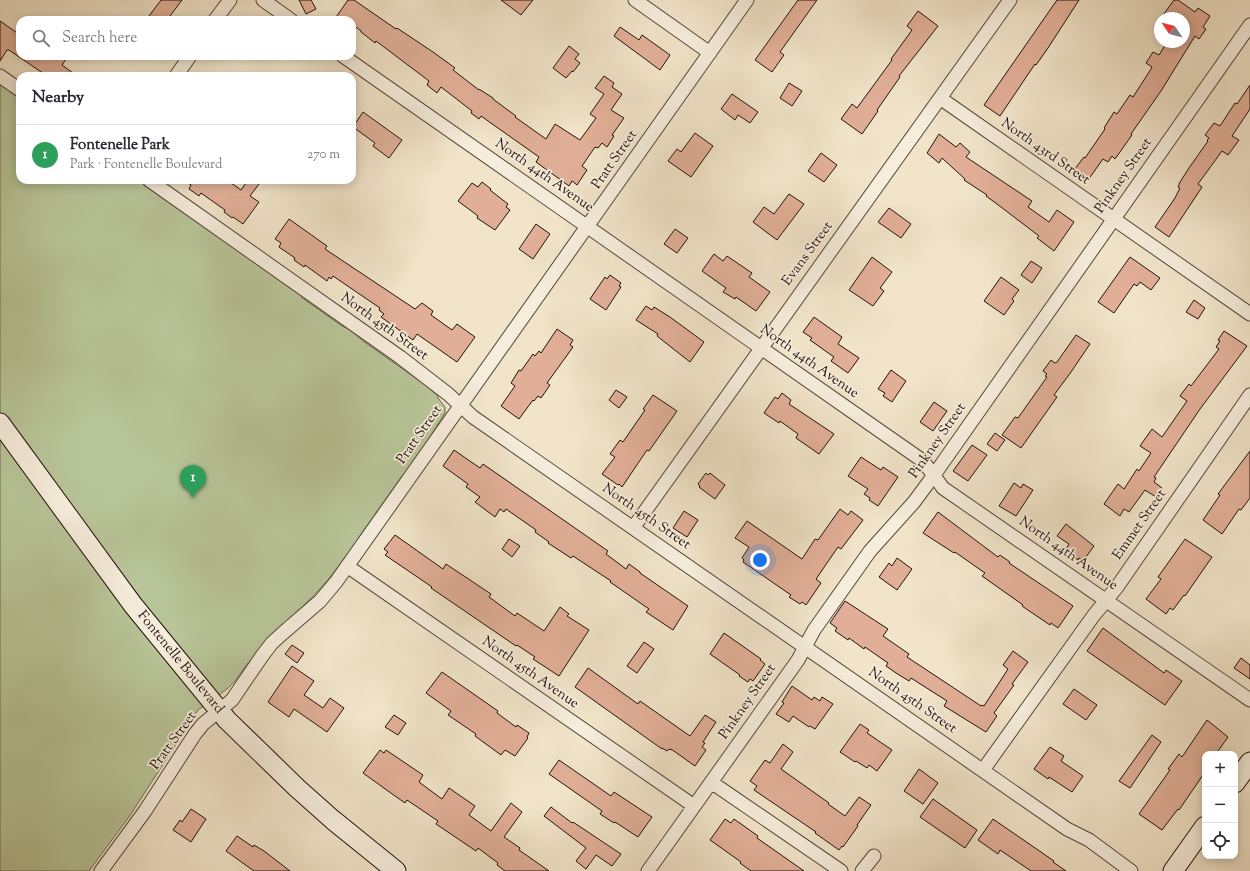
<!DOCTYPE html>
<html lang="en">
<head>
<meta charset="utf-8">
<style>
	body { margin:0; font-family:"Sorts Mill Goudy",serif; background:#f7f7f7; color:#2b2b33 }
	.controls { position:absolute; right:12px; bottom:12px; display:grid; overflow:hidden; border-radius:8px; box-shadow:0 2px 10px #0003 }
	.controls button { width:36px; height:36px; display:grid; place-items:center; padding:0; border:0; border-bottom:1px solid #e1e1e2; background:#fff; color:#2b2b33; font:20px sans-serif }
	.compass { position:absolute; left:1154px; top:12px; width:36px; height:36px; border-radius:50%; background:#fff; box-shadow:0 2px 10px #0003; rotate:305deg }
	.you { position:absolute; left:760px; top:560px; width:14px; height:14px; margin:-10px; border:3px solid #fff; border-radius:50%; background:#1a73e8; box-shadow:0 0 0 6px #1a73e833 }
	.badge { display:grid; place-items:center; width:26px; height:26px; border-radius:50%; background:#8f2418; color:#fff; font-size:13px; font-weight:700 }
	.pin { position:absolute; translate:-50% -33px; filter:drop-shadow(0 1px 2px #0008) }
	.pin::after { content:''; position:absolute; top:21px; width:14px; height:12px; background:inherit; clip-path:polygon(0 0,100% 0,50% 100%) }
	.list { margin:0; padding:0; list-style:none }
	h2 { display:flex; justify-content:space-between; align-items:center; height:52px; margin:0; padding:0 16px; font-size:17px }
	h2 small { font-size:13px; font-weight:400; color:#7c7c81 }
	.list li { display:grid; grid-template-columns:26px 1fr auto; gap:12px; align-items:center; box-sizing:border-box; height:60px; padding:0 16px; border-top:1px solid #e1e1e2 }
	.list b { display:block; font-size:15px; white-space:nowrap }
	.list p { margin:0; font-size:13px; white-space:nowrap; color:#7c7c81 }
	.list em { font-size:13px; font-style:normal; color:#7c7c81 }
	.icon { flex:none; width:22px; height:22px; fill:none; stroke:currentColor; stroke-width:2; stroke-linecap:round; stroke-linejoin:round }
	.map { position:relative; flex:none; width:1250px; height:871px; overflow:hidden }
	.search { position:absolute; background:#fff; box-shadow:0 2px 10px #0003; left:16px; top:16px; width:340px; height:44px; display:flex; align-items:center; gap:10px; box-sizing:border-box; padding:0 14px; border-radius:12px; color:#7c7c81; font-size:15px }
	.panel { position:absolute; background:#fff; box-shadow:0 2px 10px #0003; left:16px; top:72px; width:340px; height:112px; border-radius:12px }
	.map>svg:first-child { display:block }
</style>
</head>
<body>
<div class="map">
<svg width="1250" height="871" viewBox="0 0 1250 871">
	<rect width="100%" height="100%" fill="#f1e4c9"/>
	<filter id="stains"><feTurbulence type="fractalNoise" baseFrequency=".005" numOctaves="4"/><feColorMatrix values="0 0 0 0 .2 0 0 0 0 .09 0 0 0 0 .02 0 0 0 .5 -.17"/></filter>
	<radialGradient id="worn" r=".72"><stop offset=".6" stop-color="#630" stop-opacity="0"/><stop offset="1" stop-color="#630" stop-opacity=".3"/></radialGradient>
	<path fill="#b8c598" stroke="#6e6c52" d="M0,80l20,13v87h126l157,115 -2,2 41,29 9,4 12,11 61,43 14,12v2l7,9v6l-19,30 -1,6 -20,26 -3,1 -43,61 1,2 -12,17 -3,1c-16,23 -31,40 -52,58l-1,4 -39,42 -5,2 -13,18 -8,8 -29,21 -67,104 -42,57h-89z"/>
	<path fill="#e1af97" stroke="#23120c" d="M161,0h21l-15,20h-21z
		M299,0h12l5,9 -10,5z
		M348,0h6l42,29 1,-1 36,24 22,16 -2,2 26,20v-1l14,9v1l23,17 -1,1 31,22 9,-15 25,16 16,-22 -6,-4 14,-20 -9,-6 9,-12 10,7 -2,4 10,7 -11,16 13,8 -12,17 2,1 -7,11 -5,-4 -4,5 -3,-1 -13,19 5,4 -10,15 -5,-4 -3,5 -33,-24 3,-5 -58,-41 -2,3 -8,-6 1,-2 -31,-24 -4,6 -10,-8 2,-4 -53,-40 -1,2 -14,-11v-1l-9,-7v-4h-18z
		M501,0h32l-12,15z
		M798,0h19l-37,52 4,3 -12,17 -17,-12z
		M1057,0h22l-31,48 -12,17 -1,-1 -35,52 -16,-11z
		M1174,0h4l17,12 3,-4 12,8 -7,11 3,2 -7,10 -4,-3 -34,55 -30,43 1,1 -17,24 -3,-3 -4,6 -5,-3 -15,21 -14,-10 10,-13 1,1 20,-29 -1,-1 10,-16 3,2 13,-19 3,2 18,-28 1,-2 -6,-4 7,-11 6,3 8,-13h17v-24h-23z
		M918,11l20,15 -39,50 1,1 -23,33 1,1 -16,23 -21,-15 11,-15 5,4 35,-48 -1,-1 21,-29 -5,-4z
		M0,21l20,14v21h48l-6,9 15,11h-30l-38,-26h-2l-7,11z
		M620,27l19,13 3,-5 28,20 -10,15 -46,-34z
		M569,46l10,8 -4,5 5,4 -7,9 -1,-1 -6,7 -13,-10z
		M789,83l13,8 -10,15 -12,-8z
		M1250,85v24l-18,27 7,4 -11,15 -6,-4 -24,33 4,3 -33,50 -14,-10 20,-29 5,-10 -2,-1 2,-5 9,-14 19,-27 -1,-1 2,-2 -4,-3 9,-12 6,3 15,-23 2,1z
		M732,94l26,18 -8,11 -12,-8 -3,5 -14,-11z
		M363,112l39,28 -13,18 -16,-12 2,-3 -22,-16z
		M695,133l18,13 -22,31 -23,-16 9,-12 4,3z
		M939,134l17,13 4,-4 10,9 -4,5 66,44 -4,6 21,15 8,-12 17,12 -20,29 -17,-13 2,-2 -42,-32 -11,-8 1,-1 -23,-15 1,-1 -23,-21 -3,5 -12,-10z
		M821,153l16,12 -13,17 -16,-11z
		M184,180h43l14,10 7,-10h14l-12,16 9,6 -16,22 -10,-7 -1,1 -8,-6 1,-2 -24,-17 -2,3 -10,-7 2,-4z
		M482,182l9,7 -1,1 18,14 -2,3 4,3 -15,20 -18,-12 1,-2 -20,-15 14,-18 6,4z
		M789,194l15,10 -27,36 -24,-18 11,-15 10,7z
		M889,208l22,16 -10,14 -23,-16z
		M289,219l38,27 -2,3 90,60 7,-6 11,8 -2,4 21,15 5,-6 18,13 -18,25 -40,-28 -4,6 -32,-23 3,-3 -5,-4 1,-2 -47,-32 -2,3 -2,-2 -2,4 -22,-16 -1,2 -10,-7 1,-2 -16,-11 2,-4 -6,-4z
		M536,224l14,10 -17,25 -14,-10z
		M675,229l13,9 -11,15 -13,-9z
		M714,254l9,7 4,-5 25,17 -3,4 21,15 -14,19 -20,-14 -1,2 -12,-7 3,-4 -24,-17z
		M872,257l20,15 -12,16 4,3 -11,15 -24,-16z
		M1130,257l30,21 -9,12 -11,-8 -3,4 -3,-2 -20,29 -16,-11z
		M1031,261l11,7 -10,15 -11,-8z
		M610,275l11,8 -2,3 2,1 -15,23 -16,-11 15,-22 2,2z
		M1001,277l18,13 -7,9 2,2 -10,14 -20,-14z
		M1194,300l11,8 -7,11 -12,-7z
		M646,306l6,4 2,-3 16,10 34,25 -14,20 -33,-26 1,-2 -22,-14z
		M814,317l28,20 -4,7 21,14 -11,15 -17,-12 3,-4 -24,-17 2,-2 -9,-6z
		M557,329l16,11 -3,5 3,2 -26,36 3,2 -9,13 -3,-2 -4,5 -1,-1 -14,19 -18,-13 14,-20 -4,-3 8,-13 2,1 12,-17 2,2 4,-5 2,2z
		M1224,331l23,15 -47,63 -46,68 2,1 -2,4 8,6 -6,9 -11,-7 -16,22 -5,-3 -4,7 -16,-12 14,-20 6,5 13,-20 2,2 12,-18 -11,-7 12,-17 10,8 25,-36 -7,-5 9,-12 2,2 28,-37 -3,-2 4,-6 -2,-1z
		M1076,335l14,9 -19,28 -17,23 3,2 -36,51 -19,-13 13,-18 3,1 29,-41 -2,-1 2,-2 -4,-3 8,-11 4,3 2,-1z
		M891,370l15,11 -14,21 -9,-6 2,-3 -7,-4z
		M616,390l11,7 -8,11 -10,-8z
		M782,393l9,7 -2,4 45,30 -15,20 -23,-16 2,-4 -18,-13 -1,2 -15,-10 11,-16 3,2z
		M653,395l24,16 -28,40 -2,-1 -25,37 -3,-3 -1,1 -16,-11 13,-17 -5,-3 10,-14 3,2 22,-32 -2,-1z
		M934,402l13,9 -14,20 -13,-9z
		M995,433l10,7 -8,11 -10,-7z
		M972,445l15,10 -19,26 -15,-10z
		M454,450l26,18 3,-4 125,87 -2,3 20,15 3,-5 11,8v1l48,33 -15,24 -27,-18 3,-3 -39,-27 1,-1 -38,-25 -2,2 -23,-15 1,-1 -14,-10 1,-2 -30,-21 -2,3 -4,-3 -5,8 -20,-15 5,-5 -14,-10 2,-3 -25,-18z
		M1250,451v47l-9,12 -2,-1 -17,25 -19,-14 17,-25 -2,-1z
		M861,457l20,13 2,-3 15,10 -20,29 -9,-6 1,-2 -6,-4 4,-5 -20,-13z
		M706,473l2,2 2,-2 15,12 -10,14 -16,-12 1,-1 -2,-2z
		M1014,483l7,5 2,-4 10,6 -17,26 -17,-10z
		M840,509l8,6 3,-4 12,9 -22,29 -3,-2 -22,32 5,4 -15,22 -4,-3 -2,2 -11,-7 2,-2 -48,-33 1,-2 -2,-2 7,-11 -14,-9 12,-17 55,38 13,-20 3,1z
		M684,511l14,9 -11,17 -14,-9z
		M938,512l60,45 2,-2 10,7 -1,1 64,43 -15,22 -7,-5 -1,2 -28,-19 1,-1 -41,-29 3,-3 -30,-21 -1,1 -31,-20z
		M1066,524l28,22 -11,15 -4,-3 -1,2 -9,-6 1,-2 -4,-3 3,-5 -12,-8z
		M395,535l48,34 3,-5 45,30 -2,3 26,19 2,-3 27,18 16,-24 9,7 -2,2 22,14 -30,46 -26,-17 2,-2 -18,-12 -1,1 -63,-43 -22,-15 1,-1 -47,-32 3,-3 -4,-3z
		M509,539l11,7 -8,11 -10,-8z
		M1185,539l27,18 -27,39 -1,-1 -11,15 -3,-2 -4,6 -20,-15 15,-20 -3,-2z
		M897,558l15,11 -15,21 -18,-13 10,-14 3,3z
		M845,601l43,28 -5,7 26,18 -2,3 74,49 1,-1 2,1 24,-37 -5,-4 10,-14 15,11 -16,22 2,1 -20,28 3,3 -11,16 -42,-26 3,-5 -36,-23 -2,3 -13,-8 -10,-7 2,-3 -23,-16 -1,2 -15,-11 -1,2 -13,-9 2,-3 -7,-5z
		M1103,628l61,45 2,-3 16,11 -17,24 -78,-54z
		M724,633l37,26 -1,1 5,4 -12,17 -3,-2 -2,3 -9,-6 1,-1 -30,-21z
		M644,642l10,7 -17,24 -10,-7z
		M292,645l12,8 -7,10 -12,-9z
		M1241,658l9,7v14l-16,-11z
		M292,666l22,15 -10,14 19,13 7,-10 14,10 -17,24 -33,-23 -5,8 -21,-15z
		M588,668l50,36 2,-3 50,35 15,-21 11,7 -13,20 2,1 -3,4 4,3 -11,16 -24,-17v1l-2,-1 -2,2 -5,-3v1l-87,-62z
		M442,672l56,39 -1,2 19,14 1,-2 12,8 -2,4 1,1 -13,18 -10,-6 -4,5 -26,-19 1,-2 -28,-19 3,-4 -25,-18z
		M792,686l20,14 2,-3 6,4 2,-4 11,7 -18,25 -5,-3 -1,1 -16,-11 -4,6 -13,-8 8,-11 -2,-1z
		M1074,689l23,16 -11,15 -23,-16z
		M394,715l12,8 -8,12 -13,-8z
		M1207,720l21,17 -12,17h-11v18l-26,38 -1,-1 -16,21 -23,-16 31,-44 -2,-1 11,-15 3,3z
		M860,724l9,6 -2,3 25,17 -15,21 -8,-6 -2,3 -11,-7 -1,1 -15,-10z
		M1152,735l9,7 -31,46 -11,-7z
		M783,744l10,8 -12,17 48,34 -1,1 17,12 14,-19 12,8 -14,20 1,1 -15,21 -1,-1 -3,4 -24,-17 1,-1 -62,-42 3,-4 -7,-5 15,-21 5,3z
		M1050,747l14,9 -3,5 22,15 -11,16 -23,-15 -1,2 -14,-10z
		M380,750l4,3 2,-3 37,25 -4,7 23,17 7,-11 26,18 -6,9 22,16 20,-28 11,9 -18,25 16,11 -1,2 30,21h-44l-8,-6 1,-2 -20,-15 -2,3 -40,-27 2,-3 -31,-21 -2,3 -17,-12 -25,-18z
		M559,760l52,36 3,-4 38,25 -14,20 -23,-15 -1,1 -14,-9 2,-3 -53,-37z
		M919,769l19,14 -15,21 -19,-13z
		M933,799l44,31 -12,18 -45,-31z
		M551,807l21,16 1,-1 48,32 -9,12 -16,-11 -10,14 -10,-8 10,-13 -42,-32z
		M191,809l15,10 -15,23 -18,-12 7,-10 2,2z
		M725,819l6,4 3,-4 24,17 -1,2 47,33h-53l-11,-8 1,-1 -31,-22z
		M993,819l61,42 -1,1 13,9h-35l-31,-21 -2,4 -20,-14z
		M237,836l16,11 1,-2 10,6 26,20h-36l-28,-20z"/>
	<g fill="none" stroke-linecap="round" stroke-linejoin="round">
		<defs>
			<path id="street" d="M263,0l28,20
				M635,0l75,53
				M215,20l15,-20
				M343,56l580,405 20,27 307,212
				M0,76l20,14
				M176,76l14,-20
				M940,98l310,216
				M149,180l251,177 48,37 25,23 594,412 22,11 42,31
				M633,528l377,-528
				M347,566l347,240
				M983,770l111,-155 23,-28 133,-192
				M711,782l130,89
				M101,871l44,-60 50,-77 8,-10 29,-24 30,-44 10,-13 11,-10 37,-32 16,-19 411,-582
				M648,871l150,-211 16,-30 56,-79 44,-49 20,-27 316,-450
				M862,871l12,-15"/>
			<g id="secondary">
				<path id="s1" d="M0,423l133,182 94,115 70,68 36,32 63,51"/>
				<path d="M1235,783l15,-21"/>
				<path d="M1173,871l32,-45"/>
			</g>
		</defs>
		<use href="#street" stroke="#56463b" stroke-width="15"/>
		<use href="#secondary" stroke="#23120c" stroke-width="21"/>
		<use href="#street" stroke="#f6eddc" stroke-width="13"/>
		<use href="#secondary" stroke="#f6eddc" stroke-width="19"/>
	</g>
	<g text-anchor="middle" dominant-baseline="central" stroke-width="3.5" stroke-linejoin="round" paint-order="stroke">
		<g font-size="14" fill="#23120c" stroke="#f6eddc">
			<text transform="translate(1045 152) rotate(35)">North 43rd Street</text>
			<text transform="translate(615 160) rotate(-55)">Pratt Street</text>
			<text transform="translate(544 176) rotate(35)">North 44th Avenue</text>
			<text transform="translate(1124 176) rotate(-55)">Pinkney Street</text>
			<text transform="translate(808 254) rotate(-54)">Evans Street</text>
			<text transform="translate(384 327) rotate(36)">North 45th Street</text>
			<text transform="translate(809 362) rotate(35)">North 44th Avenue</text>
			<text transform="translate(420 435) rotate(-55)">Pratt Street</text>
			<text transform="translate(938 441) rotate(-55)">Pinkney Street</text>
			<text transform="translate(646 517) rotate(35)">North 45th Street</text>
			<text transform="translate(1140 525) rotate(-55)">Emmet Street</text>
			<text transform="translate(1068 554) rotate(35)">North 44th Avenue</text>
			<text stroke="none"><textPath href="#s1" startOffset="300">Fontenelle Boulevard</textPath></text>
			<text transform="translate(530 673) rotate(35)">North 45th Avenue</text>
			<text transform="translate(912 701) rotate(35)">North 45th Street</text>
			<text transform="translate(748 702) rotate(-55)">Pinkney Street</text>
			<text transform="translate(174 741) rotate(-54)">Pratt Street</text>
		</g>
	</g>
	<rect width="100%" height="100%" filter="url(#stains)"/>
	<rect width="100%" height="100%" fill="url(#worn)"/>
</svg>
<div class="controls">
<button>+</button>
<button>−</button>
<button><svg class="icon" aria-label="locate" viewBox="0 0 24 24"><circle cx="12" cy="12" r="6"/><path d="M12 2v4M12 18v4M2 12h4M18 12h4"/></svg></button>
</div>
<svg class="compass" viewBox="-18 -18 36 36"><path d="M0-13l5 13h-10z" fill="#e53935"/><path d="M0 13l5-13h-10z" fill="#7c7c81"/></svg>
<div class="you"></div>
<div class="pin badge" style="left:193px;top:498px;background:#2e9e5b">1</div>
<div class="search"><svg class="icon" aria-label="search" viewBox="0 0 24 24"><circle cx="10" cy="10" r="6"/><path d="M15 15l6 6"/></svg>Search here</div>
<section class="panel">
<h2>Nearby<small></small></h2>
<ul class="list">
<li><span class="badge" style="background:#2e9e5b">1</span><div><b>Fontenelle Park</b><p>Park · Fontenelle Boulevard</p></div><em>270 m</em></li>
</ul>
</section>
</div>
</body>
</html>
